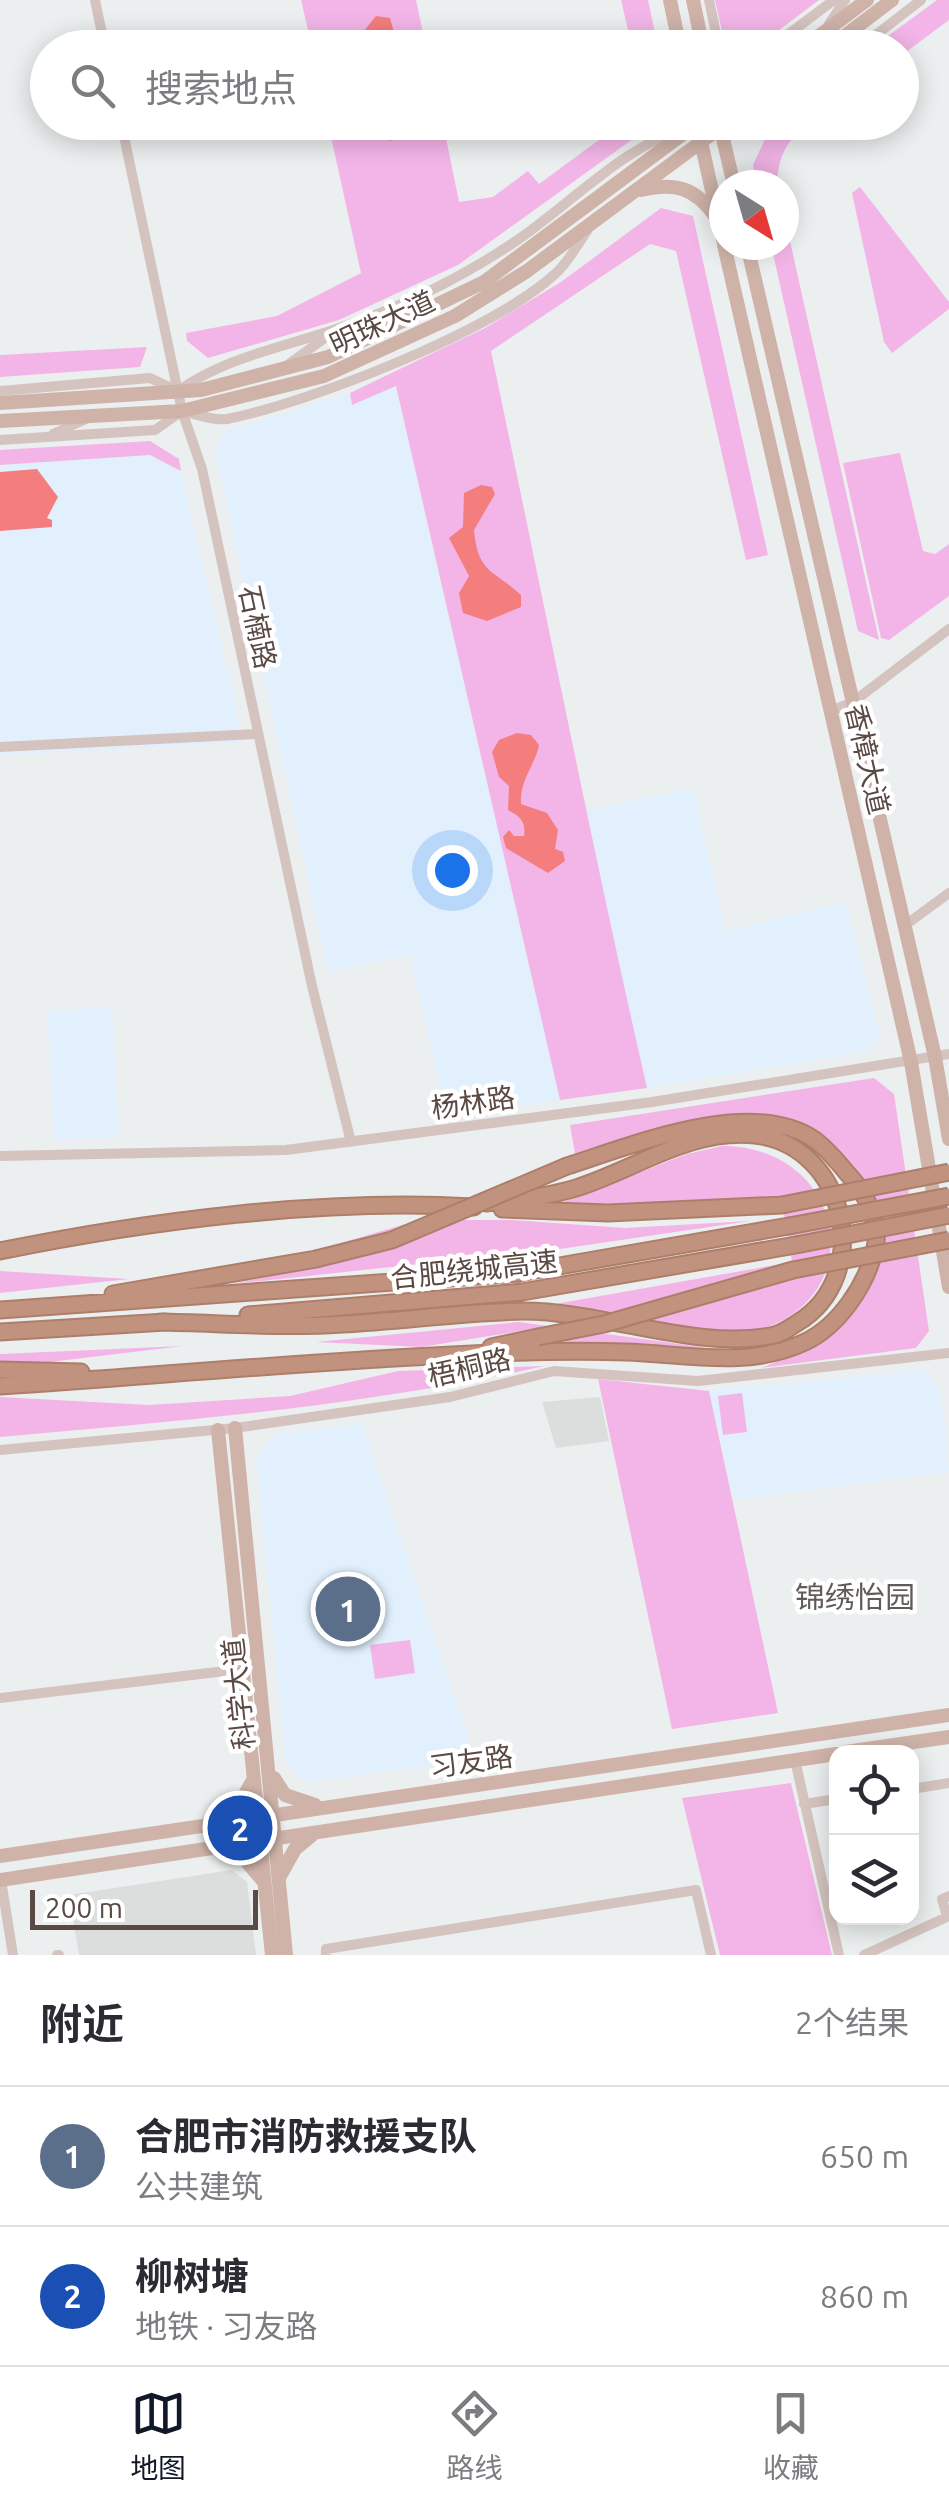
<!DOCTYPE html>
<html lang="zh">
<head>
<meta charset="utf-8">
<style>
	body { margin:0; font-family:Ubuntu,"Noto Sans SC",sans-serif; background:#f2f2f3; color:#2b2b33 }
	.controls { position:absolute; right:30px; bottom:30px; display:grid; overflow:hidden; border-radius:20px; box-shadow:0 5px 25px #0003 }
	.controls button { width:90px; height:90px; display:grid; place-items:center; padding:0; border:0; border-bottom:2px solid #e1e1e2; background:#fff; color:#2b2b33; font:50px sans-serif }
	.compass { position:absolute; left:709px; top:170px; width:90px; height:90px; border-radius:50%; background:#fff; box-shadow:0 5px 25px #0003; rotate:143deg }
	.scale { position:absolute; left:30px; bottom:25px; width:228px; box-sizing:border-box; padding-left:10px; border:5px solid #5b4943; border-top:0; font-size:28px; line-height:35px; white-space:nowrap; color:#5b4943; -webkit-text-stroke:8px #fff; paint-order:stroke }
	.you { position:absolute; left:452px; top:870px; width:35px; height:35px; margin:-25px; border:8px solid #fff; border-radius:50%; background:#1a73e8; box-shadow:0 0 0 15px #1a73e833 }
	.badge { display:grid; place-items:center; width:65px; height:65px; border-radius:50%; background:#111827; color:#fff; font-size:32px; font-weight:700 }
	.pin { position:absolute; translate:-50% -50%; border:5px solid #fff; box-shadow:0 2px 10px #0006 }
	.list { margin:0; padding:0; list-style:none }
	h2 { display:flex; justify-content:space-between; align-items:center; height:130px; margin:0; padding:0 40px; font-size:42px }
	h2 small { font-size:32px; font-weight:400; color:#7c7c81 }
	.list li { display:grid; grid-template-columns:65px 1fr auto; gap:30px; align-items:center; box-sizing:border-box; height:140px; padding:0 40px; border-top:2px solid #e1e1e2 }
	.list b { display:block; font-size:38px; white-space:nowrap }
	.list p { margin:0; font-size:32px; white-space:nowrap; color:#7c7c81 }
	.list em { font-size:32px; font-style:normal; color:#7c7c81 }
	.icon { flex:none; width:55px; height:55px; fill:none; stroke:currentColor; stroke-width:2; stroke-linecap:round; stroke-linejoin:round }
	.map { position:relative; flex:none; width:949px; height:1955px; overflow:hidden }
	.search { position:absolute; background:#fff; box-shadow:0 5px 25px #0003; left:30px; right:30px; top:30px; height:110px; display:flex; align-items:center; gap:25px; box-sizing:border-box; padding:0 35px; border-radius:55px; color:#7c7c81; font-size:38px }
	.sheet { height:410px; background:#fff }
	nav { display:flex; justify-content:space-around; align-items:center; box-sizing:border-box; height:140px; border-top:2px solid #e1e1e2; background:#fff; font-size:28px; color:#7c7c81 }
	nav a { display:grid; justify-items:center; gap:5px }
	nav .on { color:#111827 }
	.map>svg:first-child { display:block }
</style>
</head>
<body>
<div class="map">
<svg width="949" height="1955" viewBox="0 0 949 1955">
	<rect width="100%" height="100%" fill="#ecefef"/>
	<path fill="#e2f0fd" d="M395,385l165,715 -114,15 -36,-161 -77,17 -4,6 -114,-526 10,-20 125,-38 2,12z
		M150,455l31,16 57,244 2,28 -240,12v-290z
		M693,788l33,143 119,-30 35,134 -9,16 -224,37 -64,-277z
		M112,1007l7,131 -65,2 -7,-130z
		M925,1370l16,20 8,82 -215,28 -25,-109z
		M362,1423l114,337 -170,22 -20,-18 -30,-305 18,-24z"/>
	<path fill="#dbdedd" d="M600,1397l9,44 -53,7 -14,-46z
		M232,1870l15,12 9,73h-177l-10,-60z"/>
	<path fill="#f3b5e8" d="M301,0h115l10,47h-114z
		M621,0h27l10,47h-26z
		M715,0h104l-64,48 -31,-8z
		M937,0h12v20l-47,35v-7l-29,-1z
		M773,122l37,1c-23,16 -32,33 -33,62h-20l-4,-20z
		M328,123h115l16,79 34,-5 35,-26 11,13 83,-61h33l-197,142 -119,55 -131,38 -21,-17 -1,-8 91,-17 84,-43z
		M860,187l89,115v7l-57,44 -8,-11 -32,-149z
		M661,208l32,8 75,339 -22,5 -70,-309 -26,-7 -159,107c52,246 100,492 156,737l-87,12 -164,-714 -44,19 -2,-12 135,-65 76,-46z
		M784,214l95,426 -21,-9 -87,-386h13z
		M147,347l-7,20 -140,10v-22z
		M150,441l29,18 2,12 -31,-16 -150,10v-15z
		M900,453l23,98 12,3 14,-10v52l-60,44 -8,-2 -38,-175z
		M874,1078l20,16 35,237 -13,17 -155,20c75,-28 79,-48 121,-112 -7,-24 -10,-60 -24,-81 -66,-100 -191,-52 -283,-21l-5,-29z
		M722,1146c123,0 152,153 33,185 -44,11 -98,-11 -142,-19 -22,-4 -46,-4 -69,-6l248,-44 -11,-67 -109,12 -119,-1 134,-52z
		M419,1220h93l113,8 125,-7 -190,28 -328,35 89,-18 -4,-16z
		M0,1271l129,8 -129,14z
		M519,1322l204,28 -180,-3 -4,-19 -118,19 -105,-5z
		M183,1346l-158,19h-25v-11z
		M544,1366c-179,40 -361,55 -544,71v-40l149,8 141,-9 108,-25z
		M598,1379l111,12 69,322 -106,16z
		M742,1393l5,39 -24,3 -5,-39z
		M410,1640l5,33 -40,6 -5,-34z
		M791,1783l41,172h-112l-38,-157z"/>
	<path fill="#f47d7e" d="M376,16l14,2 8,29h-47z
		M373,123h38l-6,10 -15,8 -12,-7z
		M37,469l21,28 -11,21 5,2v7l-52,4v-59z
		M481,485l11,2 3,7 -21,36c4,44 19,39 47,65v12l-34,14 -24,-8 -4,-20 10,-17 -20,-38 14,-11 1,-34z
		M517,733l14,2 8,10c-3,18 -20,36 -18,59l26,9 11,17 -3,19 8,3 2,9 -17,12 -42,-25 -3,-11 6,-7 5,6h10c2,-14 -3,-19 -16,-26l1,-24 -10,-9 -7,-25 7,-12z"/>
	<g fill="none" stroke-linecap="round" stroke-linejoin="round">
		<defs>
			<path id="highway" d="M502,1209l106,4 174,-8
				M0,1251c148,-30 323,-53 474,-44
				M113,1294l203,-35
				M0,1310l519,-37 270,-47
				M248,1315l274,-23 274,-47
				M160,1322c60,1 122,6 182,2 60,-3 121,-12 181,-13 79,0 173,39 247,25 10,-1 19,-8 27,-13 78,-47 50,-178 -42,-188 -64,-7 -121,35 -179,53 -29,9 -60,11 -90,15
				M0,1332l166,-10
				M491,1347l47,-10
				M0,1370l81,2
				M0,1386c151,-10 302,-24 452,-31 58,-3 117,-5 174,-3 60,2 122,17 179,-10 34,-16 62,-58 70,-94 6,-27 -10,-56 -28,-75 -9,-11 -20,-24 -32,-33 -63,-44 -182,5 -248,26"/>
		</defs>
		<use href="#highway" stroke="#ad7e6a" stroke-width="19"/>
		<path stroke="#d4c3be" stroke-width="10" d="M95,0l10,48
			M709,0l10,48
			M829,24l16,-24
			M770,48l64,-48
			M859,48l62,-48
			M121,122l61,289 20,58 110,517 39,156
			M722,128l38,-6
			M286,366l43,-31
			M0,391l150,-13 28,13c46,-33 102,-43 155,-61 65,-21 130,-53 186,-91 56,-39 105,-93 171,-113
			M53,434l35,-16
			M0,440l155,-10 27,-19c13,3 31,10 45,8 84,-17 266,-88 328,-145 13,-11 22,-29 32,-43
			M831,711l22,-9 96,-73
			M0,747l257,-13
			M904,926l45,-33
			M0,1156l286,-6 366,-48 297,-48
			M0,1450l235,-22 215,-31 104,-26 144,10 251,-28
			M0,1698l242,-29
			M795,1760l44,195
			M912,1789l37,-6
			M804,1804l32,-5
			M1,1880l12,75
			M57,1955h2
			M326,1955v-6l370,-59 15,65
			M864,1955l83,-38 -5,-18 7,-3"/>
		<path stroke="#cfb3a9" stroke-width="14" d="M670,0l10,48
			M693,0l10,48
			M803,48l64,-48
			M829,48l63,-48
			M719,122l15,63
			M699,133l25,111
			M641,190c34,-8 54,-3 75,27
			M724,245l187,817 38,225
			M747,245l188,812 14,82
			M0,403l201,-13 127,-33 156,-75 215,-160
			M0,421l182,-10 142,-35 131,-60 72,-45 201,-149
			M235,1428l51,527
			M218,1430l54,525
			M846,1752l103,-15
			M274,1778l11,17 30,10
			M219,1823l18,-15 15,-26
			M224,1850l18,6 22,26
			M0,1856l949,-141
			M280,1876l15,-27 17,-14
			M0,1880l836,-126"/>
		<use href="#highway" stroke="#c1927e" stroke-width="15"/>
		<defs>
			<path id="highway-bridge" d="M782,1205l167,-33
				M789,1226l160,-30
				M796,1245l153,-30
				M316,1259l76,-19 175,-74
				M538,1337l66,-13 189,-54 156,-30"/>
		</defs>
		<use href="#highway-bridge" stroke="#ad7e6a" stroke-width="19" stroke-linecap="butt"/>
		<use href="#highway-bridge" stroke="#c1927e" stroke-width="15"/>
	</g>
	<g text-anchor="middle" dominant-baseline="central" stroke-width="9" stroke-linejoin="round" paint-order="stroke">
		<g font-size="28" fill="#5b4943" stroke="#fff">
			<text transform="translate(382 322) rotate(-25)">明珠大道</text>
			<text transform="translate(258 627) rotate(78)">石楠路</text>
			<text transform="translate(868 759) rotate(77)">香樟大道</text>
			<text transform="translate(473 1102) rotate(-8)">杨林路</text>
			<text transform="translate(474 1269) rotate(-6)">合肥绕城高速</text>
			<text transform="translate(469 1367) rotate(-13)">梧桐路</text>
			<text transform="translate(238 1694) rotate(-96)">科学大道</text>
			<text transform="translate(471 1761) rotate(-8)">习友路</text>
		</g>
		<g font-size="30" fill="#625c58" stroke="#fff">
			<text x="855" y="1597">锦绣怡园</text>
		</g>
	</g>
</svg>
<div class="controls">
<button><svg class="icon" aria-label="locate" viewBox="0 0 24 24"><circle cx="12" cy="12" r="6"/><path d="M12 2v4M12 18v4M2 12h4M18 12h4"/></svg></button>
<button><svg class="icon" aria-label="layers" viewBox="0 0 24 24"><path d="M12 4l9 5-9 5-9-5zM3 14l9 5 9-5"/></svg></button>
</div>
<svg class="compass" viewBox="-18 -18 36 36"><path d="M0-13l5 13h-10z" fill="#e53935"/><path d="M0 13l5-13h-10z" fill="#7c7c81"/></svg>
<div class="scale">200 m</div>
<div class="you"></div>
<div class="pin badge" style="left:348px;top:1609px;background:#5c6f8a">1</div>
<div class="pin badge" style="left:240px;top:1828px;background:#1a4fb4">2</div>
<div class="search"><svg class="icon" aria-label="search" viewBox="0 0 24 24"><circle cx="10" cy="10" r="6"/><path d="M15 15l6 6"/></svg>搜索地点</div>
</div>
<section class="sheet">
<h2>附近<small>2个结果</small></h2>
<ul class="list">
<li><span class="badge" style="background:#5c6f8a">1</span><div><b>合肥市消防救援支队</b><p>公共建筑</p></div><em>650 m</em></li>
<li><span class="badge" style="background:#1a4fb4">2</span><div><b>柳树塘</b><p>地铁 · 习友路</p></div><em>860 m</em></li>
</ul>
</section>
<nav>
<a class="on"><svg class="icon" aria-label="map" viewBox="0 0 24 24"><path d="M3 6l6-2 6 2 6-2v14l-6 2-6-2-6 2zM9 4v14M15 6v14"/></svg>地图</a>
<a><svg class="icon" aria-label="directions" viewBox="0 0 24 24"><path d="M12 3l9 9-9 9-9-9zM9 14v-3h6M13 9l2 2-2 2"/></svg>路线</a>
<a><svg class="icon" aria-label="saved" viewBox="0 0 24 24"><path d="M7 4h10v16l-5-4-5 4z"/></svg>收藏</a>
</nav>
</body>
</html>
